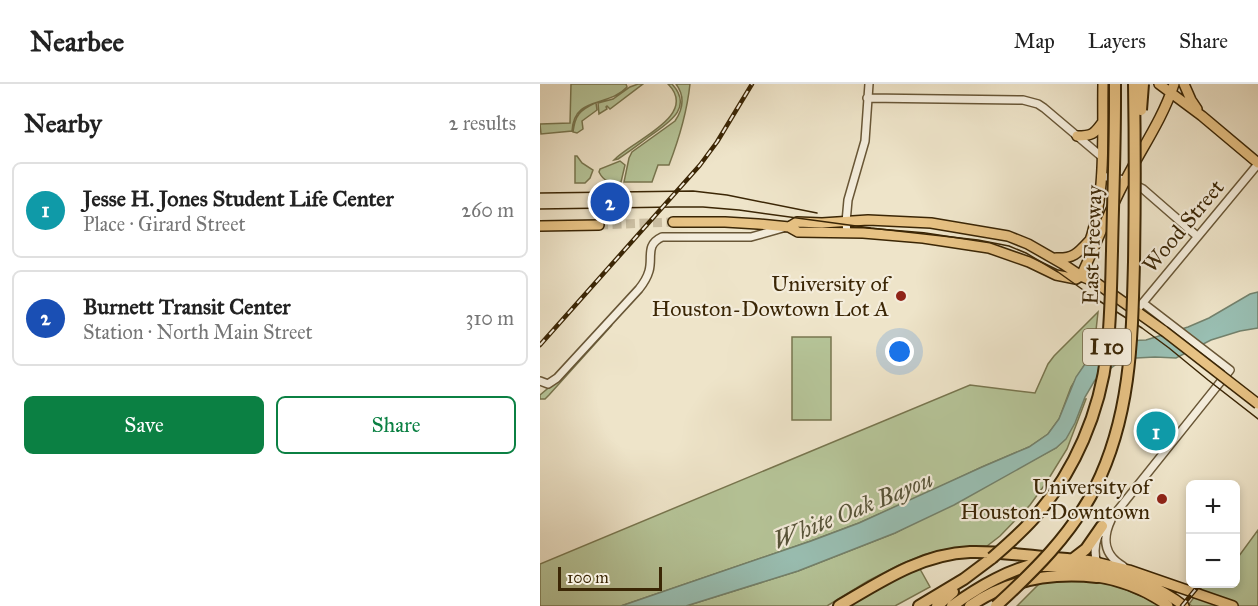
<!DOCTYPE html>
<html lang="en">
<head>
<meta charset="utf-8">
<style>
	body { margin:0; font-family:"IM FELL Great Primer",serif; background:#f6f6f6; color:#222 }
	.controls { position:absolute; right:18px; bottom:18px; display:grid; overflow:hidden; border-radius:9px; box-shadow:0 3px 9px #0003 }
	.controls button { width:54px; height:54px; display:grid; place-items:center; padding:0; border:0; border-bottom:2px solid #e0e0e0; background:#fff; color:#222; font:30px sans-serif }
	.scale { position:absolute; left:18px; bottom:15px; width:104px; box-sizing:border-box; padding-left:6px; border:3px solid #3b2605; border-top:0; font-size:16px; line-height:21px; white-space:nowrap; color:#3b2605; -webkit-text-stroke:4px #f4eddc; paint-order:stroke }
	.you { position:absolute; left:360px; top:268px; width:21px; height:21px; margin:-15px; border:4px solid #fff; border-radius:50%; background:#1a73e8; box-shadow:0 0 0 9px #1a73e833 }
	.badge { display:grid; place-items:center; width:39px; height:39px; border-radius:50%; background:#0b8043; color:#fff; font-size:20px; font-weight:700 }
	.pin { position:absolute; translate:-50% -50%; border:3px solid #fff; box-shadow:0 2px 6px #0006 }
	.list { margin:0; padding:0; list-style:none }
	h2 { display:flex; justify-content:space-between; align-items:center; height:78px; margin:0; padding:0 24px; font-size:26px }
	h2 small { font-size:20px; font-weight:400; color:#767676 }
	.list li { display:grid; grid-template-columns:39px 1fr auto; gap:18px; align-items:center; box-sizing:border-box; height:96px; margin:0 12px 12px; padding:0 12px; border:2px solid #e0e0e0; border-radius:9px }
	.list b { display:block; font-size:22px; white-space:nowrap }
	.list p { margin:0; font-size:20px; white-space:nowrap; color:#767676 }
	.list em { font-size:20px; font-style:normal; color:#767676 }
	.actions { display:flex; gap:12px; padding:18px 24px }
	.actions a { flex:1; padding:14px 0; border:2px solid #0b8043; border-radius:9px; text-align:center; font-size:21px; color:#0b8043 }
	.actions .main { background:#0b8043; color:#fff }
	.map { position:relative; flex:none; width:718px; height:522px; overflow:hidden }
	header { display:flex; align-items:center; gap:36px; box-sizing:border-box; height:84px; padding:0 30px; background:#fff; border-bottom:2px solid #e0e0e0 }
	header strong { font-size:28px }
	nav { display:flex; gap:33px; margin-inline-start:auto; font-size:21px }
	main { display:flex }
	aside { flex:1; background:#fff }
	.map>svg:first-child { display:block }
</style>
</head>
<body>
<header>
<strong>Nearbee</strong>
<nav><a>Map</a><a>Layers</a><a>Share</a></nav>
</header>
<main>
<aside>
<h2>Nearby<small>2 results</small></h2>
<ul class="list">
<li><span class="badge" style="background:#0f9aa8">1</span><div><b>Jesse H. Jones Student Life Center</b><p>Place · Girard Street</p></div><em>260 m</em></li>
<li><span class="badge" style="background:#1a4fb4">2</span><div><b>Burnett Transit Center</b><p>Station · North Main Street</p></div><em>310 m</em></li>
</ul>
<div class="actions"><a class="main">Save</a><a>Share</a></div>
</aside>
<div class="map">
<svg width="718" height="522" viewBox="0 0 718 522">
	<rect width="100%" height="100%" fill="#eee4c9"/>
	<filter id="stains"><feTurbulence type="fractalNoise" baseFrequency=".00333" numOctaves="4"/><feColorMatrix values="0 0 0 0 .2 0 0 0 0 .09 0 0 0 0 .02 0 0 0 .5 -.17"/></filter>
	<radialGradient id="worn" r=".72"><stop offset=".6" stop-color="#630" stop-opacity="0"/><stop offset="1" stop-color="#630" stop-opacity=".3"/></radialGradient>
	<path fill="#b6c599" stroke="#78764f" stroke-width="1.5" d="M31,0h55l1,3c-19,21 -53,8 -55,44l-31,3 -1,-10 30,-1z
		M98,0h5l-33,25 -3,-3 -1,1 1,2 -8,5 -1,-11 15,-4 17,-12z
		M128,0h4c22,24 -4,39 -22,52 -11,8 -21,16 -32,23l-4,1c17,-19 86,-44 54,-76z
		M136,0h14c-3,28 -11,55 -21,81h-11l-6,17h-28l5,-24 3,-6 43,-31c8,-12 10,-25 1,-37z
		M55,19h1l1,7 -15,11 1,8 -6,4 -4,-1c2,-17 7,-22 22,-29z
		M35,72h2l5,7 11,7 -3,8 -5,5h-10z
		M80,77l5,4 -4,17c-11,1 -17,0 -22,-10l1,-3z
		M558,228l-5,46 -8,6 -14,23 -12,32 -11,15 -19,13 -47,20 -53,25 -70,31 -48,18 -190,65h-81v-42l430,-179 65,8 13,-29 6,-8z
		M72,241l-63,70 -4,4h-5v-4l19,-16 36,-38z
		M252,253h39v83h-39z
		M544,315h2l-19,50 -21,34 -16,22 -30,31 -13,10 -20,1 -25,3 -19,5 -24,10 -31,16 -41,25h-141l112,-35 97,-38 161,-85c15,-14 21,-31 28,-49z
		M718,446v76h-66l-3,-2 15,-20h32v-24z
		M380,485l10,18 -35,19h-47l42,-25z
		M521,495l23,1 28,4 39,16 8,6h-142l23,-23z"/>
	<path fill="#99bfb3" stroke="#73826d" stroke-width="1.5" d="M718,208v36l-18,3 -29,9 -35,18 -21,-1 -19,1 -18,5 -23,17 -10,17 -10,26 -9,16 -10,9 -102,57 -59,28 -97,38 -112,35h-65l190,-65 48,-18 123,-56 47,-20 19,-13 11,-15 17,-42 9,-13 16,-13 22,-10 23,-1 42,-13 21,-9 41,-24z"/>
	<g fill="none" stroke-linecap="round" stroke-linejoin="round">
		<path stroke="#cabea2" stroke-width="9" stroke-dasharray="9 4.5" stroke-linecap="butt" d="M59,141l74,-3"/>
		<defs>
			<path id="minor" d="M327,14l156,2 15,4 6,4 58,49
				M561,92l24,4 18,9 54,47
				M307,149l-1,-11 2,-22 17,-59 4,-57
				M596,227l122,-147
				M0,297l8,3 9,-6 82,-89c4,-5 8,-11 10,-18 4,-14 -4,-26 13,-34h89l32,-9
				M571,436c-9,19 -7,35 12,46
				M557,480c-6,-21 2,-34 17,-49l116,-145 -87,-67"/>
			<path id="major" d="M619,0l43,32 56,47
				M644,0l7,16 6,9
				M537,52c15,0 17,-2 25,-13
				M133,138h52l33,2 31,3 9,5 65,1 60,5 66,10 40,14 27,13 20,4 5,-3
				M0,142l59,-1
				M249,143l8,-5 25,1 46,-3 63,3 77,13 20,8 35,20 18,12 14,6 69,49
				M547,165c20,-51 15,-112 16,-165
				M516,174c17,1 22,-5 33,-17
				M541,192c15,-32 28,-65 45,-97 16,-31 37,-61 48,-95
				M556,478l33,8 104,36
				M558,485c32,6 60,17 86,37
				M557,493c26,4 50,14 71,29"/>
			<path id="highway" d="M575,0v16
				M533,475l13,-10 16,-23
				M521,476l12,-1 23,3
				M497,482h21l40,3
				M299,522c41,-24 82,-52 131,-54 32,-1 65,5 97,7
				M379,522l45,-27 28,-21
				M397,522l16,-14
				M412,522c28,-20 57,-37 91,-44
				M430,522c39,-27 81,-34 127,-29"/>
		</defs>
		<use href="#minor" stroke="#685636" stroke-width="10"/>
		<use href="#major" stroke="#3b2605" stroke-width="12"/>
		<use href="#highway" stroke="#3b2605" stroke-width="14"/>
		<use href="#minor" stroke="#f4eddc" stroke-width="7"/>
		<use href="#major" stroke="#e7c284" stroke-width="9"/>
		<use href="#highway" stroke="#e7c284" stroke-width="10"/>
		<path stroke="#3b2605" stroke-width="1.5" d="M0,109l153,-2 34,4 90,18
			M0,125l135,-2h28l36,3 132,18 107,12 31,6 17,7 32,19 35,25 49,31 27,20 39,32 50,39"/>
		<defs>
			<path id="rail" d="M0,261l160,-180 17,-23 35,-58
				M642,522l18,-22"/>
		</defs>
		<use href="#rail" stroke="#3b2605" stroke-width="4.5"/>
		<use href="#rail" stroke="#f4eddc" stroke-width="2" stroke-dasharray="7" stroke-linecap="butt"/>
		<defs>
			<path id="major-bridge" d="M624,247l94,73"/>
			<path id="highway-bridge" d="M601,26l2,-26
				M452,474c15,-13 30,-26 43,-41 40,-46 65,-105 72,-165 4,-34 4,-67 5,-101 1,-50 3,-100 3,-151
				M456,522c38,-35 75,-71 99,-118 36,-72 37,-148 39,-226 1,-60 1,-119 0,-178"/>
		</defs>
		<use href="#major-bridge" stroke="#3b2605" stroke-width="12" stroke-linecap="butt"/>
		<use href="#highway-bridge" stroke="#3b2605" stroke-width="14" stroke-linecap="butt"/>
		<use href="#major-bridge" stroke="#e7c284" stroke-width="9"/>
		<use href="#highway-bridge" stroke="#e7c284" stroke-width="10"/>
	</g>
	<g fill="#8f2418" stroke="#f4eddc" stroke-width="2">
		<circle cx="361" cy="212" r="6"/>
		<circle cx="622" cy="415" r="6"/>
	</g>
	<g text-anchor="middle" dominant-baseline="central" stroke-width="4.5" stroke-linejoin="round" paint-order="stroke">
		<rect fill="#f4eddc" stroke="#726246" stroke-width="1.5" x="543" y="245" width="48" height="36" rx="4.5"/>
		<g font-size="21" font-weight="bold" fill="#3b2605">
			<text x="567" y="263">I 10</text>
		</g>
		<g font-size="22" fill="#3b2605" stroke="#f4eddc">
			<text transform="translate(643 142) rotate(-50)">Wood Street</text>
			<text transform="translate(552 161) rotate(-88)">East Freeway</text>
		</g>
		<g font-size="22" fill="#3b2605" stroke="#f4eddc" text-anchor="end">
			<text x="349" y="199">University of<tspan x="349" dy="25">Houston-Dowtown Lot A</tspan></text>
			<text x="610" y="402">University of<tspan x="610" dy="25">Houston-Downtown</tspan></text>
		</g>
		<g font-size="24" font-style="italic" fill="#575439" stroke="#f4eddc">
			<text transform="translate(313 426) rotate(-22)">White Oak Bayou</text>
		</g>
	</g>
	<rect width="100%" height="100%" filter="url(#stains)"/>
	<rect width="100%" height="100%" fill="url(#worn)"/>
</svg>
<div class="controls">
<button>+</button>
<button>−</button>
</div>
<div class="scale">100 m</div>
<div class="you"></div>
<div class="pin badge" style="left:616px;top:347px;background:#0f9aa8">1</div>
<div class="pin badge" style="left:70px;top:118px;background:#1a4fb4">2</div>
</div>
</main>
</body>
</html>
